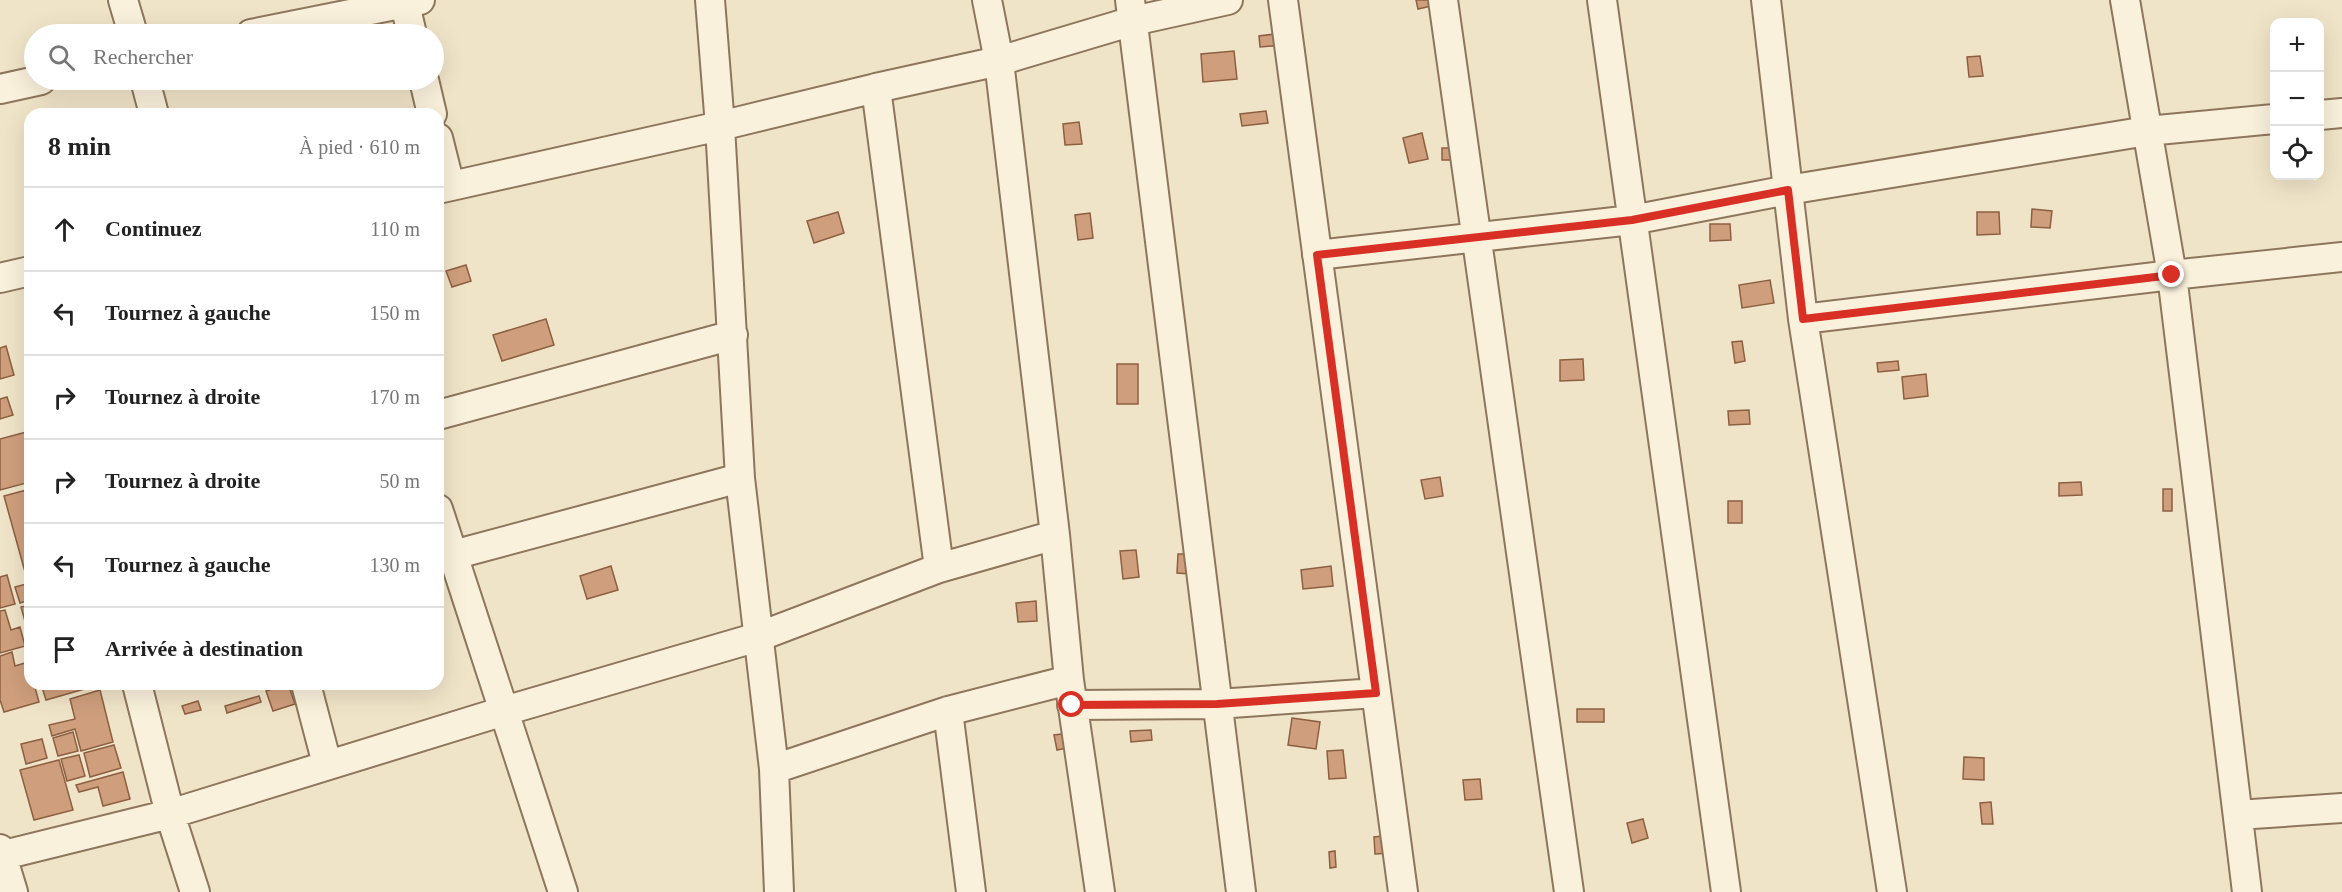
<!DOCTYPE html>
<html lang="fr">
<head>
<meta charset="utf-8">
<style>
	body { margin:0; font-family:"Times New Roman",serif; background:#f2f2f2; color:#222 }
	.controls { position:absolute; right:18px; top:18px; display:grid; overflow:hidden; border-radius:12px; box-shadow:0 6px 24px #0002 }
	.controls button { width:54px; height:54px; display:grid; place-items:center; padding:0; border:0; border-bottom:2px solid #e0e0e0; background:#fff; color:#222; font:30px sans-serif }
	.stop { position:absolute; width:18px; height:18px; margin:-14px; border:4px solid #d93025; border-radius:50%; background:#fff }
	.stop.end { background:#d93025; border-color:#fff; box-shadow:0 2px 6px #0008 }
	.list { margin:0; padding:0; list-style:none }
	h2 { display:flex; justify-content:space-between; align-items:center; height:78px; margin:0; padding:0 24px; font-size:26px }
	h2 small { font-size:20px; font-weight:400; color:#767676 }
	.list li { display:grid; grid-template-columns:39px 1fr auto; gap:18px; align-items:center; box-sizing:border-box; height:84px; padding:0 24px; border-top:2px solid #e0e0e0 }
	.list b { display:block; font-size:22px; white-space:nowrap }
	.list em { font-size:20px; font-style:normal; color:#767676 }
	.icon { flex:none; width:33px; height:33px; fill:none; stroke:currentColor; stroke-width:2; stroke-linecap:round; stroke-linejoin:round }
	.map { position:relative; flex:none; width:2342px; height:892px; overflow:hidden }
	.search { position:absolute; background:#fff; box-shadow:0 6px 24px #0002; left:24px; top:24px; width:420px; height:66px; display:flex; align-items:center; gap:15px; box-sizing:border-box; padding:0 21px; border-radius:33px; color:#767676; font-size:22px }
	.panel { position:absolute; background:#fff; box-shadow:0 6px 24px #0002; left:24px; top:108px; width:420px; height:582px; border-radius:18px }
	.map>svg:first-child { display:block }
</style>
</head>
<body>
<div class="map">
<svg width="2342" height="892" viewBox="0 0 2342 892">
	<rect width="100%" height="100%" fill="#f0e4c8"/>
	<path fill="#cf9f7d" stroke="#8d5f41" stroke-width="1.5" d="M1416,0h24v4l-22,5z
		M1283,33l1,12 -24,2 -1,-11z
		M1234,51l3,28 -34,3 -2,-28z
		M1980,56l3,20 -14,1 -2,-20z
		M1266,111l2,12 -26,3 -2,-12z
		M1079,122l3,22 -17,1 -2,-21z
		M1422,133l6,26 -19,4 -6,-25z
		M1442,148h17v12h-17z
		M2032,209l20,2 -2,17 -19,-1z
		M838,212l6,21 -30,10 -7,-22z
		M1977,212h22l1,22 -23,1z
		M1090,213l3,25 -15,2 -3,-25z
		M1710,224h20l1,16 -21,1z
		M466,265l5,16 -19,6 -6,-16z
		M1770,280l4,23 -32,5 -3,-23z
		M546,319l8,26 -52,16 -9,-26z
		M1742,341l3,20 -10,2 -3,-21z
		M6,346l8,29 -14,4v-31z
		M1583,359l1,21 -24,1v-21z
		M1898,361l1,9 -21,2 -1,-9z
		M1117,364h21v40h-21z
		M1926,374l2,22 -24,3 -2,-22z
		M7,397l6,18 -13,4v-20z
		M1749,410l1,14 -21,1 -1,-14z
		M30,431v51l-30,8v-51z
		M1440,477l3,19 -18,3 -4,-19z
		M2081,482l1,13 -23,1v-13z
		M30,489v81l-5,2 -21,-76z
		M2163,489h9v22h-9z
		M1728,501h14v22h-14z
		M1136,550l3,27 -16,2 -3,-28z
		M1178,554h14l-2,20 -13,-1z
		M611,566l7,24 -31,9 -7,-23z
		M1331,566l2,20 -30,3 -2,-19z
		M7,575l8,29 -15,4v-31z
		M30,583v17l-10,3 -5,-16z
		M1036,601l1,20 -19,1 -2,-19z
		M30,605v34l-9,-32z
		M5,610l6,20 9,-3 5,19 -25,7v-42z
		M12,652l3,14 13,-4 2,22h4l5,18 -35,10 -4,-12v-44z
		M41,684h53l1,2 -49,14z
		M288,684l7,20 -22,7 -7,-20z
		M100,690l13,52 -32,9 -6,-22 -23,7 -3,-11 26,-6 -5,-20z
		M259,696l2,6 -34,11 -2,-7z
		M198,701l3,9 -16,4 -3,-8z
		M1577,709h27v13h-27z
		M1292,718l28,4 -4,27 -28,-4z
		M1151,730l1,10 -21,2 -1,-11z
		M73,732l5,19 -20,5 -5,-18z
		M1070,733l2,14 -15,3 -3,-15z
		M42,739l5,19 -21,6 -5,-20z
		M114,745l7,23 -31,9 -6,-24z
		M1343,750l3,28 -17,1 -2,-28z
		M79,755l6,21 -18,5 -6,-22z
		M1964,757l20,1v22l-21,-1z
		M59,760l14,50 -39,10 -14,-50z
		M123,772l7,27 -27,7 -5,-19 -19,5 -3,-7z
		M1480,779l2,20 -17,1 -2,-20z
		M1991,802l2,22h-11l-2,-21z
		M1643,819l5,19 -16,5 -5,-20z
		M1392,835l1,18 -18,1 -1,-17z
		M1335,851l1,16 -6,1 -1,-16z"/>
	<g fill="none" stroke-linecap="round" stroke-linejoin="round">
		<defs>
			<path id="minor" d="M123,0l10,34
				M404,0l8,34
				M710,0l10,126 20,352 34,291 5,123
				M987,0l12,61 56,474 14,145 31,212
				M1130,0l111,892
				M1283,0l120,892
				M1443,0l126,892
				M1602,0l124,892
				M1766,0l37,319 89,573
				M2125,0l47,275 75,617
				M251,34l169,-34
				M145,80l9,34
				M424,80l8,34
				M876,88l63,480
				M0,89l41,-9
				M2320,115l22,-2
				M438,138l12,48
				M438,189l282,-63 156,-38 123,-27 134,-40 95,-21
				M1317,255l315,-35 156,-30 359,-59 127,-12
				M0,278l30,-7
				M1803,319l369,-44 170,-18
				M438,415l295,-80
				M438,509l125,383
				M453,555l287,-77
				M137,684l33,130 25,78
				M306,684l21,80
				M1072,705l145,-1 159,-11
				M948,711l23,181
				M774,769l174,-58 121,-31
				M2238,815l104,-7
				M0,849l13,43
				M0,856l170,-42 334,-103 254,-74 181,-69 116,-33"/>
		</defs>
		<use href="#minor" stroke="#8d765c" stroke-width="32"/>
		<use href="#minor" stroke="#faf1dc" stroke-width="28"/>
	</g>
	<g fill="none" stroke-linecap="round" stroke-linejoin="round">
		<path stroke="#d93025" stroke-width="8" d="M1072,705l145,-1 159,-11 -59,-438 315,-35 156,-30 15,129 369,-44"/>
	</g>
</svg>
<div class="controls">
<button>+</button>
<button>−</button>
<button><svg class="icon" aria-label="locate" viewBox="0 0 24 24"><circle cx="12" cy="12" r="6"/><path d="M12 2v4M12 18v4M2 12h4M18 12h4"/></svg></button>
</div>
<div class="stop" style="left:1072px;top:705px"></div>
<div class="stop end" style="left:2172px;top:275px"></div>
<div class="search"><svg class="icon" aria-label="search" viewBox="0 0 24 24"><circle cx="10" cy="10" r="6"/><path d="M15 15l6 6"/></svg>Rechercher</div>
<section class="panel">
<h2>8 min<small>À pied · 610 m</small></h2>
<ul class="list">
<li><svg class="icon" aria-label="ahead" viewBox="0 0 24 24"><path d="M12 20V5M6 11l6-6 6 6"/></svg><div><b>Continuez</b></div><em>110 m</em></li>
<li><svg class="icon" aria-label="left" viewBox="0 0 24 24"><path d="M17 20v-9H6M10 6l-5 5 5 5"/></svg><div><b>Tournez à gauche</b></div><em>150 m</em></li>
<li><svg class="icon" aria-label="right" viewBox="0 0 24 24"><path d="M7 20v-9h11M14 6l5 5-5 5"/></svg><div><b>Tournez à droite</b></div><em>170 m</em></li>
<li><svg class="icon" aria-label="right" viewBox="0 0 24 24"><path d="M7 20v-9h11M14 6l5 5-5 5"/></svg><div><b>Tournez à droite</b></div><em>50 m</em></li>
<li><svg class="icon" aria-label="left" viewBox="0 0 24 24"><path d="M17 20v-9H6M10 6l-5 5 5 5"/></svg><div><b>Tournez à gauche</b></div><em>130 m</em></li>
<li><svg class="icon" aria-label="arrive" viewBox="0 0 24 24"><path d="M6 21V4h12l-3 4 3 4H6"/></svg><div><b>Arrivée à destination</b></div></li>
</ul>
</section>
</div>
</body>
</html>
